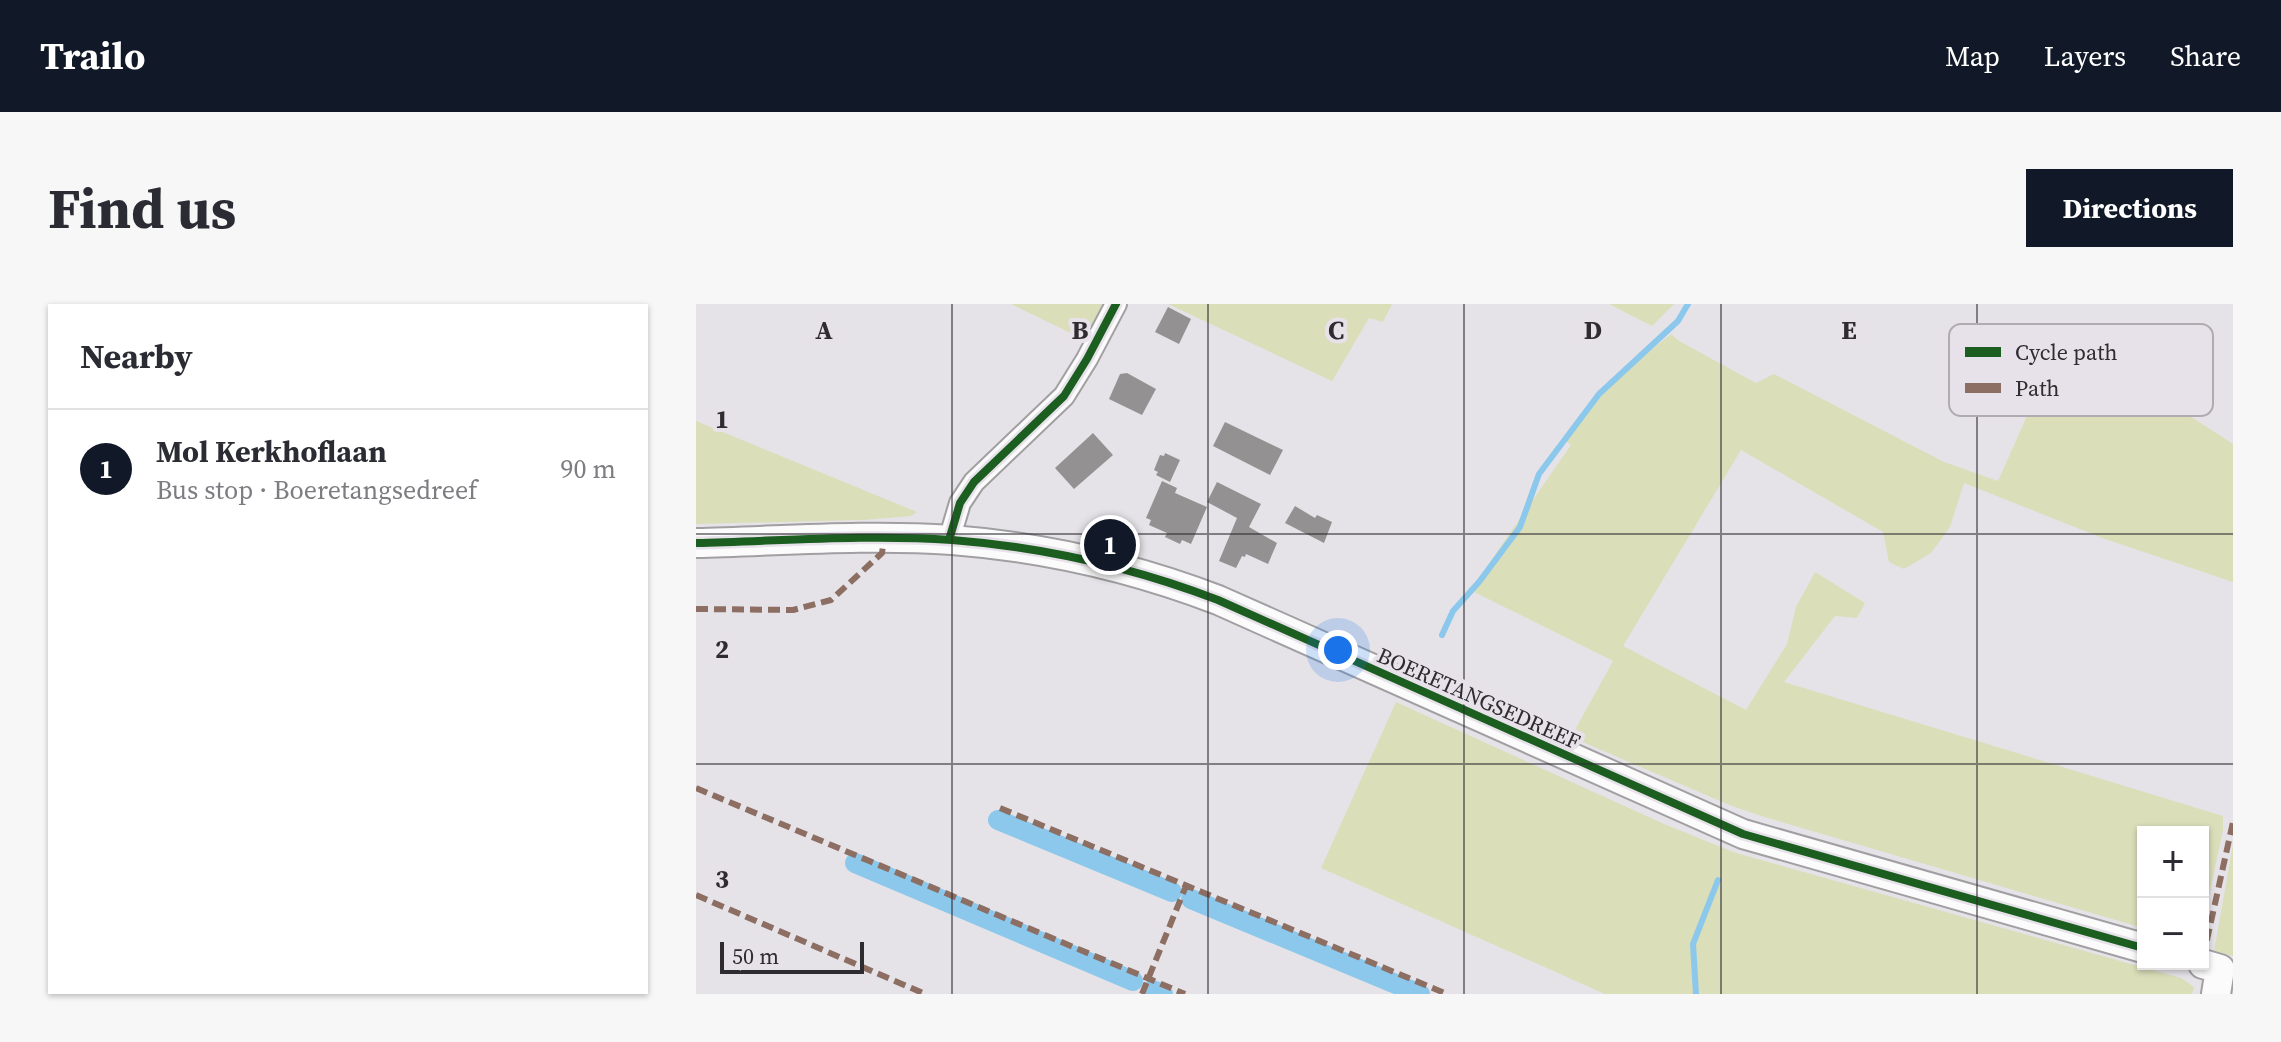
<!DOCTYPE html>
<html lang="en">
<head>
<meta charset="utf-8">
<style>
	body { margin:0; font-family:"Source Serif 4",serif; background:#f7f7f7; color:#2b2b33 }
	.controls { position:absolute; right:24px; bottom:24px; display:grid; overflow:hidden; border-radius:0px; box-shadow:0 2px 6px #0004 }
	.controls button { width:72px; height:72px; display:grid; place-items:center; padding:0; border:0; border-bottom:2px solid #e1e1e2; background:#fff; color:#2b2b33; font:40px sans-serif }
	.scale { position:absolute; left:24px; bottom:20px; width:144px; box-sizing:border-box; padding-left:8px; border:4px solid #2e2c2f; border-top:0; font-size:22px; line-height:28px; white-space:nowrap; color:#2e2c2f; -webkit-text-stroke:6px #e7e1ea; paint-order:stroke }
	.you { position:absolute; left:642px; top:346px; width:28px; height:28px; margin:-20px; border:6px solid #fff; border-radius:50%; background:#1a73e8; box-shadow:0 0 0 12px #1a73e833 }
	.badge { display:grid; place-items:center; width:52px; height:52px; border-radius:50%; background:#111827; color:#fff; font-size:26px; font-weight:700 }
	.pin { position:absolute; translate:-50% -50%; border:4px solid #fff; box-shadow:0 2px 8px #0006 }
	.list { margin:0; padding:0; list-style:none }
	h2 { display:flex; justify-content:space-between; align-items:center; height:104px; margin:0; padding:0 32px; font-size:34px }
	h2 small { font-size:26px; font-weight:400; color:#7c7c81 }
	.list li { display:grid; grid-template-columns:52px 1fr auto; gap:24px; align-items:center; box-sizing:border-box; height:120px; padding:0 32px; border-top:2px solid #e1e1e2 }
	.list b { display:block; font-size:30px; white-space:nowrap }
	.list p { margin:0; font-size:26px; white-space:nowrap; color:#7c7c81 }
	.list em { font-size:26px; font-style:normal; color:#7c7c81 }
	.map { position:relative; flex:none; width:1537px; height:690px; overflow:hidden; border-radius:0px }
	header { display:flex; align-items:center; gap:48px; box-sizing:border-box; height:112px; padding:0 40px; background:#111827; color:#fff }
	header strong { font-size:38px }
	nav { display:flex; gap:44px; margin-inline-start:auto; font-size:28px }
	.intro { display:flex; align-items:center; justify-content:space-between; box-sizing:border-box; height:192px; padding:0 48px }
	h1 { margin:0; font-size:56px }
	.button { padding:20px 36px; border-radius:0px; background:#111827; color:#fff; font-size:28px; font-weight:700 }
	main { display:flex; gap:48px; padding:0 48px }
	aside { flex:1; background:#fff; border-radius:0px; box-shadow:0 2px 6px #0004 }
	.map>svg:first-child { display:block }
</style>
</head>
<body>
<header>
<strong>Trailo</strong>
<nav><a>Map</a><a>Layers</a><a>Share</a></nav>
</header>
<div class="intro"><h1>Find us</h1><a class="button">Directions</a></div>
<main>
<aside>
<h2>Nearby<small></small></h2>
<ul class="list">
<li><span class="badge">1</span><div><b>Mol Kerkhoflaan</b><p>Bus stop · Boeretangsedreef</p></div><em>90 m</em></li>
</ul>
</aside>
<div class="map">
<svg width="1537" height="690" viewBox="0 0 1537 690">
	<rect width="100%" height="100%" fill="#e6e3e8"/>
	<path fill="#dadeb9" d="M315,0h91l-17,36z
		M472,0h224l-9,18 -14,-4 -37,63z
		M913,0h65l-22,22z
		M975,30l8,7 77,42 18,-9 170,88 54,19 50,-112 23,-8 14,4 9,-11 139,90v138l-128,-43 -141,-56 -14,44 -19,26 -27,16 -15,-7 -6,-30 -142,-82 -118,196 123,64 41,-66 9,-37 19,-35 50,31 -8,15 -22,-2 -51,66 439,134v14l-20,94v-92h-60v96l-382,-112 -34,-12 -156,-67 42,-76 -141,-70 24,-38 75,-108 -6,-4 34,-43 37,-36z
		M0,117l221,91 -6,4 -48,4 -167,4z
		M700,398l268,122 72,29 445,125 13,9 -2,7h-587l-284,-126z
		M1537,541v111l-19,-5z"/>
	<g fill="none" stroke-linecap="round" stroke-linejoin="round">
		<path stroke="#8bc8ec" stroke-width="6" d="M746,331l11,-24 26,-29 41,-55 19,-53 60,-80 79,-73 10,-17
			M1000,690l-3,-50 25,-64"/>
		<path stroke="#8bc8ec" stroke-width="20" d="M302,516l174,72
			M159,559l278,118
			M495,595l229,95
			M456,686l11,4"/>
	</g>
	<path fill="#949192" d="M472,3l23,12 -12,25 -24,-12z
		M431,69l29,16 -14,26 -33,-16 11,-25z
		M529,118l58,28 -13,25 -57,-29z
		M397,129l20,22 -39,34 -19,-21z
		M469,149l15,7 -10,22 -14,-7 2,-3 -4,-2 6,-15 4,1z
		M466,177l15,7 -2,5 32,14 -16,37 -9,-4 -2,4 -15,-7 2,-4 -18,-8 2,-5 -5,-2z
		M521,178l44,22 -12,23 28,16 -9,21 -22,-10 -1,3 -3,-1 -6,12 -17,-7 18,-43 -30,-16z
		M599,202l20,12 2,-3 15,7 -8,21 -39,-20z"/>
	<g fill="none" stroke-linecap="round" stroke-linejoin="round">
		<defs>
			<path id="street" d="M253,236l11,-37 14,-21 90,-86 23,-37 29,-55"/>
			<path id="secondary" d="M0,239c85,-2 171,-9 256,-3 91,7 180,27 266,60l525,234 400,114
				M1507,660l17,5 -4,25"/>
		</defs>
		<use href="#street" stroke="#a19fa2" stroke-width="24"/>
		<use href="#secondary" stroke="#a19fa2" stroke-width="32"/>
		<use href="#street" stroke="#fbfbfc" stroke-width="20"/>
		<use href="#secondary" stroke="#fbfbfc" stroke-width="28"/>
		<path stroke="#8d6e63" stroke-width="6" stroke-dasharray="12 6" stroke-linecap="butt" d="M0,305l97,1 38,-10 51,-47 2,-14
			M0,484l489,206
			M304,504l447,186
			M0,591l229,99
			M1507,654l30,-136
			M446,690l44,-108"/>
		<defs>
			<path id="cycleway" d="M253,236l11,-37 14,-21 90,-86 23,-37 29,-55
				M0,239c85,-2 171,-9 256,-3 91,7 180,27 266,60l525,234 400,114"/>
		</defs>
		<use href="#cycleway" stroke="#e7e1ea" stroke-width="13"/>
		<use href="#cycleway" stroke="#1b5e20" stroke-width="8"/>
	</g>
	<path fill="none" stroke="#2e2c2f" stroke-width="2" stroke-opacity="0.55" d="M256,0v690M512,0v690M768,0v690M1025,0v690M1281,0v690M0,230h1537M0,460h1537"/>
	<g text-anchor="middle" dominant-baseline="central" stroke-width="8" stroke-linejoin="round" paint-order="stroke">
		<g font-size="22" fill="#2e2c2f" stroke="#e7e1ea">
			<text transform="translate(783 394) rotate(24)">BOERETANGSEDREEF</text>
		</g>
	</g>
	<rect x="1253" y="20" width="264" height="92" rx="12" fill="#e7e1ea" stroke="#b0abb2" stroke-width="2"/>
	<rect x="1269" y="43" width="36" height="10" fill="#1b5e20"/>
	<rect x="1269" y="79" width="36" height="10" fill="#8d6e63"/>
	<g font-size="22" fill="#2e2c2f">
		<text x="1319" y="56">Cycle path</text>
		<text x="1319" y="92">Path</text>
	</g>
	<g font-size="26" text-anchor="middle" font-weight="bold" fill="#2e2c2f" stroke="#e7e1ea" stroke-width="8" stroke-linejoin="round" paint-order="stroke">
		<text x="128" y="35">A</text>
		<text x="384" y="35">B</text>
		<text x="640" y="35">C</text>
		<text x="897" y="35">D</text>
		<text x="1153" y="35">E</text>
		<text x="26" y="124">1</text>
		<text x="26" y="354">2</text>
		<text x="26" y="584">3</text>
	</g>
</svg>
<div class="controls">
<button>+</button>
<button>−</button>
</div>
<div class="scale">50 m</div>
<div class="you"></div>
<div class="pin badge" style="left:414px;top:241px">1</div>
</div>
</main>
</body>
</html>
